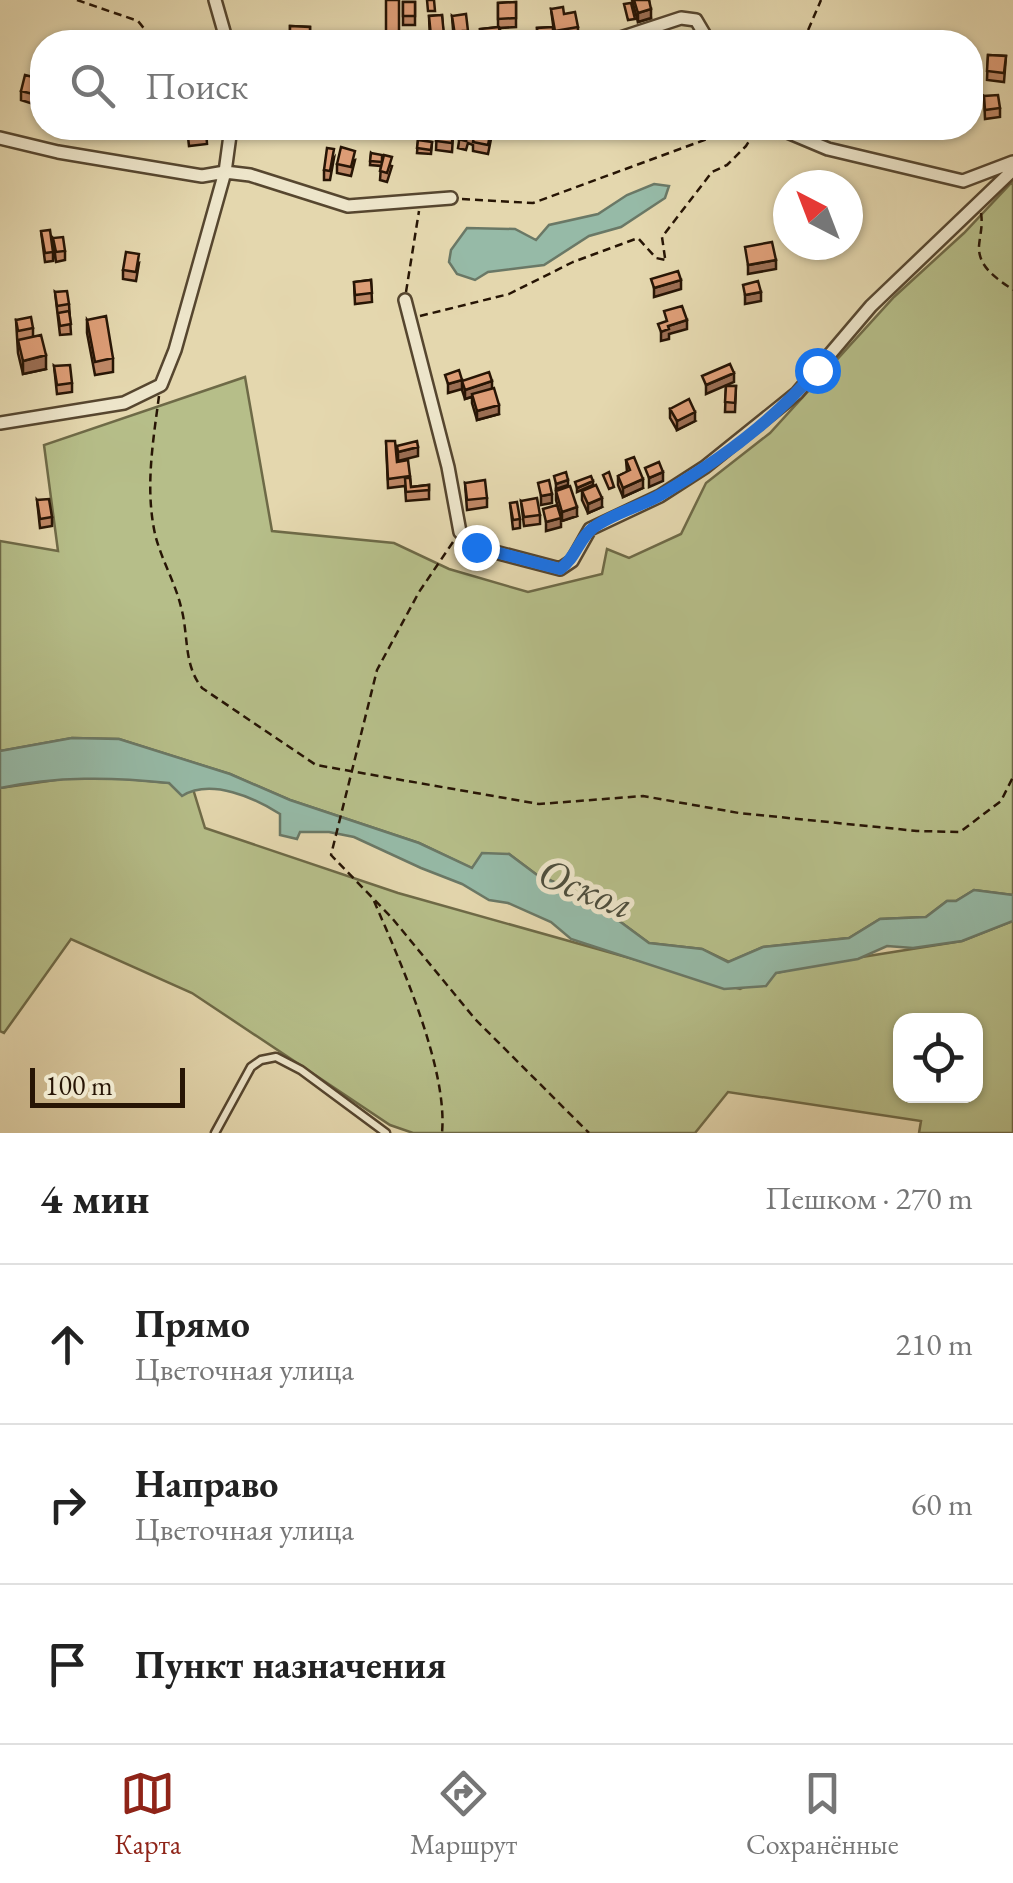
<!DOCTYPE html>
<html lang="ru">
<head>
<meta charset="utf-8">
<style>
	body { margin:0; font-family:"EB Garamond",serif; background:#f6f6f6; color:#222 }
	.controls { position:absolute; right:30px; bottom:30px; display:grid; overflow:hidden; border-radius:20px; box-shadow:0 2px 8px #0004 }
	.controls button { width:90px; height:90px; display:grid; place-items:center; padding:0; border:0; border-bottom:2px solid #e0e0e0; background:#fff; color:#222; font:50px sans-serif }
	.compass { position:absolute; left:773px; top:170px; width:90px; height:90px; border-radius:50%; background:#fff; box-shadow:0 2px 8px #0004; rotate:318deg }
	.scale { position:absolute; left:30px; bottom:25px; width:155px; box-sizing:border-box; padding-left:10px; border:5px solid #271505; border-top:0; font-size:28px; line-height:35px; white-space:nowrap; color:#271505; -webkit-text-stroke:8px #ede5ca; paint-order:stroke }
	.stop { position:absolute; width:30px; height:30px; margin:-22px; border:8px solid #1a73e8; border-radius:50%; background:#fff }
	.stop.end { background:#1a73e8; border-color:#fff; box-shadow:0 2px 10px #0008 }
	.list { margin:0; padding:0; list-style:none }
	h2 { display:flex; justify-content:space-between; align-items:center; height:130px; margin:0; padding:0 40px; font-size:42px }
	h2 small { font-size:32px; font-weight:400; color:#767676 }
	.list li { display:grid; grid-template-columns:65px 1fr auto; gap:30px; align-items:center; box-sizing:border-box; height:160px; padding:0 40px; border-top:2px solid #e0e0e0 }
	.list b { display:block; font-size:38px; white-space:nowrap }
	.list p { margin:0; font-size:32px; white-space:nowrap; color:#767676 }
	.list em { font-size:32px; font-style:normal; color:#767676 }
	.icon { flex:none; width:55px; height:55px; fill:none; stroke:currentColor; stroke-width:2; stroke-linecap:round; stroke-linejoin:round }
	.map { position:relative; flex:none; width:1013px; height:1133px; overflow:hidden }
	.search { position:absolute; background:#fff; box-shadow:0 2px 8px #0004; left:30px; right:30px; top:30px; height:110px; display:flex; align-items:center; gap:25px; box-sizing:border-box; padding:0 35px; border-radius:40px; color:#767676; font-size:38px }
	.sheet { height:610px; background:#fff }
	nav { display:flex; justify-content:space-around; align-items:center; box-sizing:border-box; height:140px; border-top:2px solid #e0e0e0; background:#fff; font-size:28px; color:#767676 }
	nav a { display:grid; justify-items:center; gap:5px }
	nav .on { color:#8f2418 }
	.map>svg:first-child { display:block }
</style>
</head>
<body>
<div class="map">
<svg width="1013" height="1133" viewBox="0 0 1013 1133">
	<rect width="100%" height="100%" fill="#e4d7ae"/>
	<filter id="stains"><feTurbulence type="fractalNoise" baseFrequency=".002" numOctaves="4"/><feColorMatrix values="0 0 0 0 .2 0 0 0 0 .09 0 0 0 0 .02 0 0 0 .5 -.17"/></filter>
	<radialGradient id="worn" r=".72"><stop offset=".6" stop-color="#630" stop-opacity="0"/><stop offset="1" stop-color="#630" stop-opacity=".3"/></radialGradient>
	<path fill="#b6be89" stroke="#6e6a47" stroke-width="2.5" fill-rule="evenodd" d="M1013,181v714l-39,-5 -18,11h-9l-21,16 -46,2 -31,19 -86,9 -34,15 -27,-13 -53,-6 -46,-34 -34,-21 -32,-13 -28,-21 -36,15 -54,-26 -129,-43 -60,-26 -111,-35 -47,-1 -72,13v-210l58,10 -14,-106 201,-68 27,154 122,12 55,26 79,23 74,-18 5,-25 22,9 52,-24 25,-51 64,-50 124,-136 70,-64z
		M106,777l64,6 23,6 12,39 193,65 342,96 36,-16 36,-8 150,-24 51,-20v212h-94l2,-12 -193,-29 -33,41h-282l-23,-8 -198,-132 -121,-54 -67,94 -4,-2v-243l69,-10zM900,1021h76v75h-76z"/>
	<path fill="#96baa7" stroke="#6a7866" stroke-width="2.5" d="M654,184l15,2 -4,12 -44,29 -32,9 -45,29 -56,7 -13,8 -18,-6 -8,-12 2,-12 16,-22 48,1 21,11 13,-15 49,-11 29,-19z
		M72,738l47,1 111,35 60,26 129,43 53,25 10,-15 27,1 28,21 32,13 34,21 46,34 53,6 26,13 35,-15 86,-9 31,-19 46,-2 21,-16h9l18,-11 39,5v26l-51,20 -49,7 -26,-2 -29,13 -82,14 -10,13 -42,3 -153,-50 -20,-17 -43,-19 -19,-3 -27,-16 -41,-16 -67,-31 -25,-5h-29l-3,7 -17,-4v-21c-25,-16 -69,-36 -98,-18l-13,-13c-57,-6 -112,-7 -169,5v-37z"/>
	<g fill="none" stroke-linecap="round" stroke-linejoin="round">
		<defs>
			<path id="lane" d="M215,1133l36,-66 10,-7 15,-3 25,13 85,63"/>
			<path id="street" d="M215,0l12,42
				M608,42l73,-24 15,2 13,22
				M778,128l50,21 135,32 50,-19
				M0,138l58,14 144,24 23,-4 6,-44
				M405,300l43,167 12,65 16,15 84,22 12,-8 18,-32 70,-33 45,-29 92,-74 74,-87 142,-136
				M0,423l124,-20 37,-18 14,-35 50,-178 25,3 98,31 103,-8"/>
		</defs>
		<use href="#lane" stroke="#56462f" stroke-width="11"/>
		<use href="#street" stroke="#56462f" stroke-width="16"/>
		<path stroke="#271505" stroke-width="2.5" stroke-dasharray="8 5" stroke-linecap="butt" d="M77,0l61,21 17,21
			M803,42l18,-42
			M462,199l71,4 204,-75
			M981,213c2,13 -1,21 -2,33 -1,22 19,33 34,44
			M665,258l-3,-21 50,-65 15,-7 19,-19 11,-18
			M406,292l13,-81
			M420,316l89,-22 64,-32 65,-24 18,20 10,2
			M159,396c-6,46 -14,92 -4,138 6,25 20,48 26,73 8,29 2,57 21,81l114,77 223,39 104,-8 96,17 178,18 43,1 41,-31 12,-24
			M453,542l-34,50 -42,78 -46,185 61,63 83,101 114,114
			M374,901c26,60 74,167 68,232"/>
		<use href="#lane" stroke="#ede5ca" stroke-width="6"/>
		<use href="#street" stroke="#ede5ca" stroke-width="11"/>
	</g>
	<path fill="#be8765" stroke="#271505" stroke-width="2.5" d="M632,0h17l2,18 -13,4z
		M403,2h12v23h-12z
		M516,2v25l-16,1 1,14h-21v-13l18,-2v-24z
		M551,9l13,5 14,13v9l-23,4z
		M442,15l2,27h-14l-1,-26z
		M452,16l16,15v9h-4v2h-10z
		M290,26l20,1v13l-20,1z
		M553,27v15h-16v-14z
		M988,55l18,1 -2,26 -17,-2z
		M37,87l-4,17 -12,-4v-9z
		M984,96l16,12v9l-15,2z
		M187,128h19l1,16 -18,2z
		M437,128l16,8 -1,16 -16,-2z
		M461,128l30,11 -3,15 -15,-3v-6l-5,-2 -2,7 -8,-2z
		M418,140l14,2 -1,12 -14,-1z
		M371,153l11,10 10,3 -5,16 -7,-2 1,-14 -11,-1z
		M334,158l-4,22h-6v-10z
		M355,160l-4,16 -14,-3v-9z
		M41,231l12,21v9l-8,1z
		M53,238l12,13v9l-9,2z
		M139,263l-3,18 -13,-2v-9z
		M371,280l1,22 -17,2 -1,-22z
		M55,292l14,12 2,30 -11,1z
		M16,320l17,8v9l13,32 -23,5 -5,-21z
		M87,320l26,38v14l-18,3 -8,-42z
		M54,366l18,17v9l-15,2z
		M462,381l30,7 7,26 -22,6 -5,-17v-6l-7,2 -3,-9z
		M726,386h10l-1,26h-10z
		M670,409l25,12 -18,9 -7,-12z
		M386,441l11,21 13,14 1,11 18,-2v14l-23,2 -1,-15 -17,2z
		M626,460l17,28 -20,9 -5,-12v-9l9,-4z
		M465,483l22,15v9l-20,3z
		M556,491l21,25 -15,5 -6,-21z
		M582,491l20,16 -14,6 -6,-13z
		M37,500l15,17v9l-12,2z
		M521,501l19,14v9l-16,2z
		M510,503l10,16v9l-7,1z"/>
	<path fill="#9b6e53" stroke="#271505" stroke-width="2.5" d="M651,9v9l-13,4v-9z
		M776,260v9l-28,5v-9z
		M681,280v9l-27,8v-9z
		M761,292v9l-16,3v-9z
		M687,320v9l-18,5v5l-8,2v-9l7,-6z
		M46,355v14l-23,5v-13z
		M734,373v9l-28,12v-9z
		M462,380v9l-14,4v-9z
		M492,381v9l-27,9v-9z
		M499,405v9l-22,6v-9z
		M695,412v9l-18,9v-9z
		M418,447v9l-20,5v-9z
		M663,472v9l-14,6v-9z
		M643,479v9l-20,9v-9z
		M568,480v5l-12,4v-5z
		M593,481v4l-16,7v-4z
		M552,494v9l-11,2v-9z
		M602,498v9l-14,6v-9z
		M577,507v9l-15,5v-9z
		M561,518v9l-15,4v-9z"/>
	<path fill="#dd9d76" stroke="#271505" stroke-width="2.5" d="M386,0h13v42h-13z
		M427,0h7l1,11h-7z
		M634,0h15l2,9 -13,4z
		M403,2h12v14h-12z
		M516,2v16l-18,1v-16z
		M631,3l4,16 -7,1 -4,-16z
		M563,7l1,7 11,-2 3,15 -23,4 -4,-22z
		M466,14l2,17h-5l1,11h-8l-4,-26z
		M442,15l2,20 -13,1 -2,-20z
		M290,26l20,1v6l-20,-1z
		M499,27l2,15h-20l-1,-13z
		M553,27v8l-15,2 -1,-9z
		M319,34h6l-1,8h-6z
		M274,39l13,1 -1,2h-12z
		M291,39l20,1v2h-20z
		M342,39h16v3h-16z
		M988,55l18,1 -2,17 -17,-2z
		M25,75l12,3 -4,16 -12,-3z
		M998,95l2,13 -15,2 -1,-14z
		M188,128h18l1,7 -18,2z
		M437,128h16l-1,15 -16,-2z
		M461,128h17l13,2 -3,15 -15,-3 1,-6 -6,-2 -2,7 -8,-2z
		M418,140l14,2 -1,8 -14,-2z
		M341,147l14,4 -4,16 -14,-3z
		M327,148l7,1 -4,22 -6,-1z
		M371,153l11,2v7l-12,-1z
		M384,155l8,2 -5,16 -7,-2z
		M50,230l3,22 -8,1 -4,-22z
		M63,237l2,14 -9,1 -3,-14z
		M772,242l4,18 -28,5 -3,-18z
		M126,252l13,2 -3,18 -13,-2z
		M678,271l3,9 -27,8 -3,-9z
		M371,280l1,13 -17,2 -1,-13z
		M758,281l3,11 -16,3 -2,-10z
		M67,291l2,13 -12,2 -2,-14z
		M682,306l5,14 -19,6 1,3 -8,3 -3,-8 9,-3 -3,-10z
		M69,311l2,13 -11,2 -2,-13z
		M106,316l7,42 -18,4 -8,-42z
		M31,317l2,11 -15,3 -2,-11z
		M41,335l5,20 -23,6 -5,-21z
		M730,364l4,9 -28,12 -4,-9z
		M70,365l2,18 -15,2 -3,-19z
		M459,370l3,10 -14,4 -3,-9z
		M489,372l3,9 -27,9 -3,-9z
		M726,386h10l-1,17 -10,-1z
		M494,388l5,17 -22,6 -5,-17z
		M689,399l6,13 -18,9 -7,-12z
		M386,441h9l2,21 11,-2 2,16 -22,3z
		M417,441l1,6 -20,5 -1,-6z
		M634,457l9,22 -20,9 -5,-12 12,-6 -4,-10z
		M659,462l4,10 -14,6 -4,-10z
		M566,472l2,8 -12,4 -2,-8z
		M609,472l5,15 -5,2 -6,-14z
		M591,476l2,5 -16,7 -2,-6z
		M405,478h5l1,9 18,-2v5l-23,2z
		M485,480l2,18 -20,2 -2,-17z
		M549,480l3,14 -11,2 -3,-13z
		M596,485l6,13 -14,6 -6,-13z
		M570,486l7,21 -15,5 -6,-21z
		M537,498l3,17 -16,2 -3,-16z
		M49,499l3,18 -12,2 -3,-19z
		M517,502l3,17 -7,1 -3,-17z
		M557,505l4,13 -15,4 -3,-13z"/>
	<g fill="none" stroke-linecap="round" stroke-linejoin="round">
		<path stroke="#1a73e8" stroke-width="12" d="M476,547l84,22c16,-11 19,-31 33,-41 20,-15 47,-21 69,-34 55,-32 113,-75 155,-124"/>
	</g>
	<g text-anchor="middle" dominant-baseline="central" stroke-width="10" stroke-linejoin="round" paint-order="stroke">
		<g font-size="42" font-style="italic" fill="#4e4f3e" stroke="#ede5ca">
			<text transform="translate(586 888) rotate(22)">Оскол</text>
		</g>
	</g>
	<rect width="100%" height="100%" filter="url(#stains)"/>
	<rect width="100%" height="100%" fill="url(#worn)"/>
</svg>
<div class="controls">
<button><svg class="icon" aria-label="locate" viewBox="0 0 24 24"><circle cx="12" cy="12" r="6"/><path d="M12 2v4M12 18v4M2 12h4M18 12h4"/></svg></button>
</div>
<svg class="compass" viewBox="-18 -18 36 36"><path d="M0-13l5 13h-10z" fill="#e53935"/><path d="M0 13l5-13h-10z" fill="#767676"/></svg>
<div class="scale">100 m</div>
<div class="stop" style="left:817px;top:370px"></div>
<div class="stop end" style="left:476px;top:547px"></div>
<div class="search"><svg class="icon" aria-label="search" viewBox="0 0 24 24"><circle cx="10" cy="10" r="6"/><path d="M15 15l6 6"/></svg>Поиск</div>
</div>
<section class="sheet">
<h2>4 мин<small>Пешком · 270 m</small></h2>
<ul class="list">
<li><svg class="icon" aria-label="ahead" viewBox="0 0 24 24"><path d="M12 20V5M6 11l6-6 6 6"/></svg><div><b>Прямо</b><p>Цветочная улица</p></div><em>210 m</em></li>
<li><svg class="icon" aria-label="right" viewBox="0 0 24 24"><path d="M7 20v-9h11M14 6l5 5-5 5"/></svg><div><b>Направо</b><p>Цветочная улица</p></div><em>60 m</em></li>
<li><svg class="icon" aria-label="arrive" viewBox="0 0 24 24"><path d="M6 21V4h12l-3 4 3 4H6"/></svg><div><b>Пункт назначения</b></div></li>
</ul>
</section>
<nav>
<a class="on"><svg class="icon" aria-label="map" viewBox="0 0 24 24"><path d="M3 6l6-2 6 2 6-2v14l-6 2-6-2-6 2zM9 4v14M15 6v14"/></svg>Карта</a>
<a><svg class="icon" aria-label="directions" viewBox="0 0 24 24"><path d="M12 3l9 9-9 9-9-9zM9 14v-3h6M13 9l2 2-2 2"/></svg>Маршрут</a>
<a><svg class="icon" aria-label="saved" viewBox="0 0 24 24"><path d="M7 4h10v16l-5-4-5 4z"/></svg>Сохранённые</a>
</nav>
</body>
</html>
